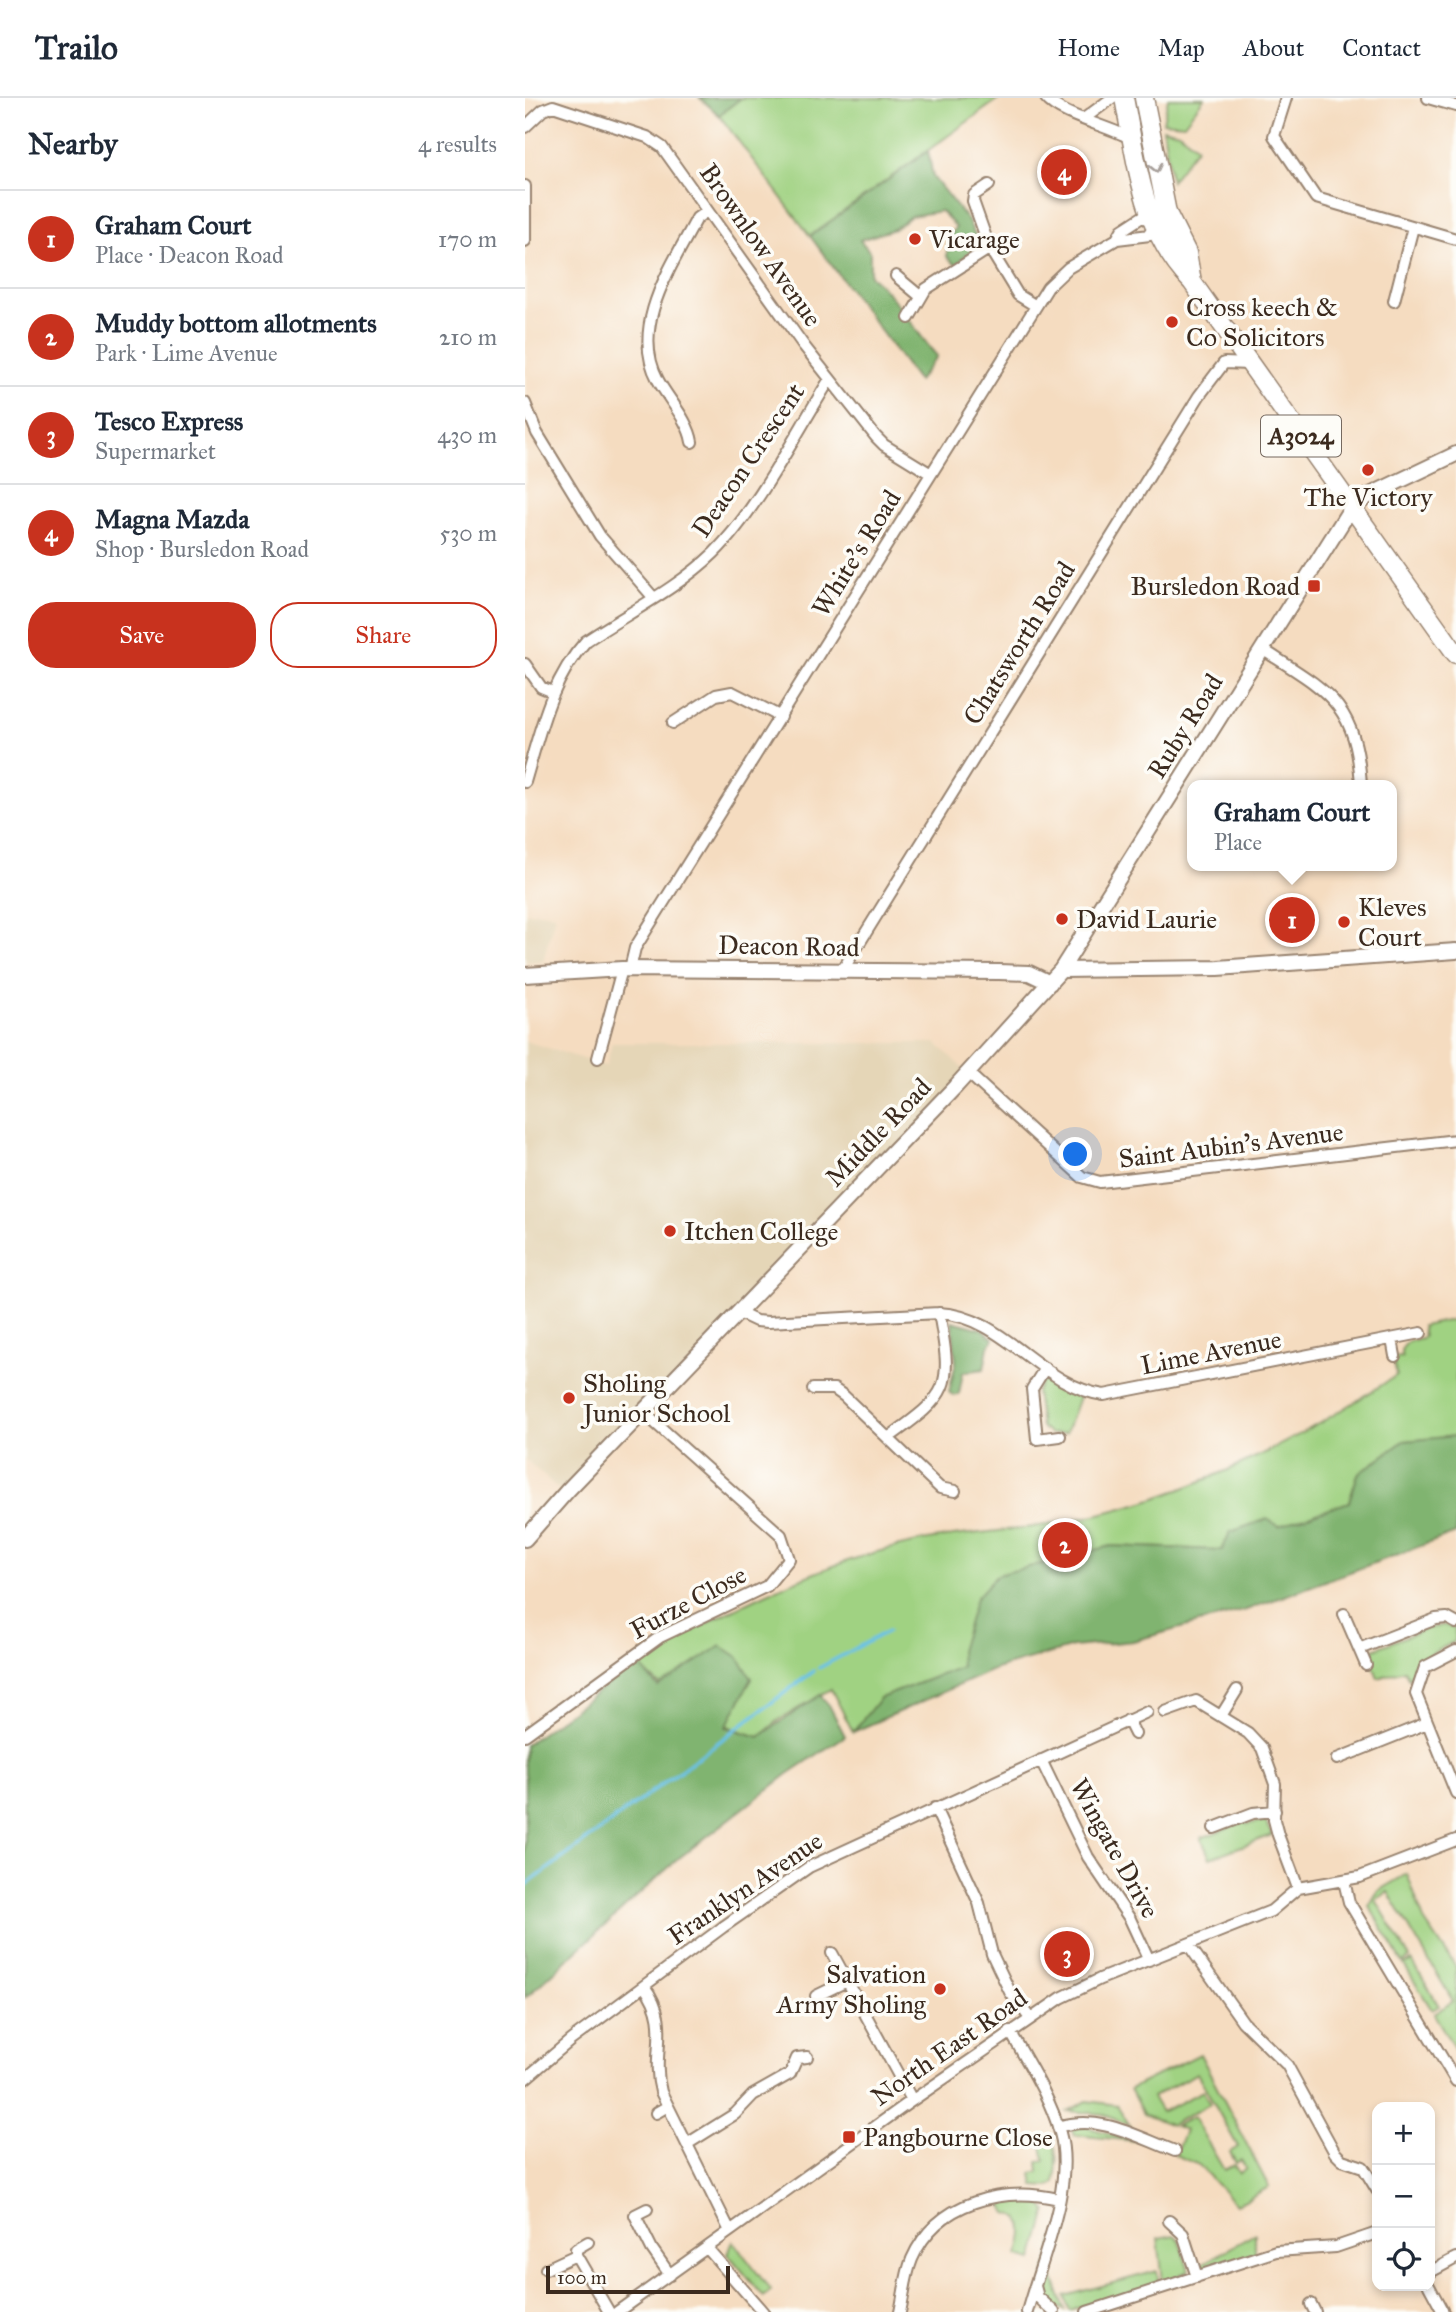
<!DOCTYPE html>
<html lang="en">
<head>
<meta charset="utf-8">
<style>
	body { margin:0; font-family:"IM FELL Great Primer",serif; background:#f2f2f3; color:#1f2937 }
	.controls { position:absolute; right:21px; bottom:21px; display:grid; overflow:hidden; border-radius:14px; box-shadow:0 4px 10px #0003 }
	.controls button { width:63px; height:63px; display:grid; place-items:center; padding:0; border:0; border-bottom:2px solid #e0e1e3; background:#fff; color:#1f2937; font:35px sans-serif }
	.scale { position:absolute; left:21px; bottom:18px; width:184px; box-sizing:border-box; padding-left:7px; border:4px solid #3b2a1e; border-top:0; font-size:19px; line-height:24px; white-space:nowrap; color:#3b2a1e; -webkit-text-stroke:5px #fdfcf7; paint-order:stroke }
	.you { position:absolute; left:551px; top:1057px; width:24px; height:24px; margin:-18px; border:5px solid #fff; border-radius:50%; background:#1a73e8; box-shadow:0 0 0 10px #1a73e833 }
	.badge { display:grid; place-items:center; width:46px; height:46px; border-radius:50%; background:#c8321e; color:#fff; font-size:23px; font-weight:700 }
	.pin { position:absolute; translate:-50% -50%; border:4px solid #fff; box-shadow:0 2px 7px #0006 }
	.popup { position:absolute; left:662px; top:682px; width:210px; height:91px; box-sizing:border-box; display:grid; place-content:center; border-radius:14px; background:#fff; filter:drop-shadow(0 2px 5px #0005); font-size:23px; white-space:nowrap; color:#747a83 }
	.popup b { font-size:26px; color:#1f2937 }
	.popup::after { content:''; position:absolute; left:50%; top:100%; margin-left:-14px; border:14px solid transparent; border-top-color:#fff }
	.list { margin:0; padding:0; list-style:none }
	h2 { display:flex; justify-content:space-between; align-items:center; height:91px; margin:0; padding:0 28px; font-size:30px }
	h2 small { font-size:23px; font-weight:400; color:#747a83 }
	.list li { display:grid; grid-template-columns:46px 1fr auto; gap:21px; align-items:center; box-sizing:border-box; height:98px; padding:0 28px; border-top:2px solid #e0e1e3 }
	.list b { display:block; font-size:26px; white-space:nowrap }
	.list p { margin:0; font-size:23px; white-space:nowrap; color:#747a83 }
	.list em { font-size:23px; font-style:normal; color:#747a83 }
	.actions { display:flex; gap:14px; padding:21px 28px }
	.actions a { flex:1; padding:16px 0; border:2px solid #c8321e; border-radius:28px; text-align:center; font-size:24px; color:#c8321e }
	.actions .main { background:#c8321e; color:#fff }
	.icon { flex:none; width:38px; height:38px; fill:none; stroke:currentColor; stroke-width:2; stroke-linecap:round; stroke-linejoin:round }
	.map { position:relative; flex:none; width:931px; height:2214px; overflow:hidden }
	header { display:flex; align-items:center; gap:42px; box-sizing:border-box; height:98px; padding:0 35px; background:#fff; border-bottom:2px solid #e0e1e3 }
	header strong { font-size:33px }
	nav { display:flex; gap:38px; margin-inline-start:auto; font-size:24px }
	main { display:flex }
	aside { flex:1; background:#fff }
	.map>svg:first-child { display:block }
</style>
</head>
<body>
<header>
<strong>Trailo</strong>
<nav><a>Home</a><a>Map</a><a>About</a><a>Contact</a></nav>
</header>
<main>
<aside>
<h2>Nearby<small>4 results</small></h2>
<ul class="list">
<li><span class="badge">1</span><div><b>Graham Court</b><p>Place · Deacon Road</p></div><em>170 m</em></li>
<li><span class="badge">2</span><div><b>Muddy bottom allotments</b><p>Park · Lime Avenue</p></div><em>210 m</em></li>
<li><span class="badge">3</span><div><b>Tesco Express</b><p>Supermarket</p></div><em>430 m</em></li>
<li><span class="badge">4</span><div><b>Magna Mazda</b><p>Shop · Bursledon Road</p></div><em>530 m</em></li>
</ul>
<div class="actions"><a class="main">Save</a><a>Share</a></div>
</aside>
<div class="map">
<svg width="931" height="2214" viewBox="0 0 931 2214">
	<rect width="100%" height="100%" fill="#fdfcf7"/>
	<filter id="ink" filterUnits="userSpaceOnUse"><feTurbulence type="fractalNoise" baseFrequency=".0143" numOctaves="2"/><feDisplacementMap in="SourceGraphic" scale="14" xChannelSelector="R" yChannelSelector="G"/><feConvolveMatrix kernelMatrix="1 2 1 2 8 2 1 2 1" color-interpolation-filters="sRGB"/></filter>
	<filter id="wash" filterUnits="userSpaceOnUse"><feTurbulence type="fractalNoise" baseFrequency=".00686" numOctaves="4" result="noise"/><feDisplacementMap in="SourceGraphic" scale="28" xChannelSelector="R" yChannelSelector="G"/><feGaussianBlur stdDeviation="1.57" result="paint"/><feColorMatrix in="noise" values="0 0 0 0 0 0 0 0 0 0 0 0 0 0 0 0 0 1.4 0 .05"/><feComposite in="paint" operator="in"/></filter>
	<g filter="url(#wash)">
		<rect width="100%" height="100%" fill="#f5dcc0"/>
		<path fill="#e5d6b7" d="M14,814l16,2 -12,47 -18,1v-49z
			M0,943l81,25 6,-23h324l32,30 -404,421 -39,-35z"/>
		<path fill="#a0d282" stroke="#6e7e50" stroke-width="2" d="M216,0h259l-190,138 -91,-121z
			M643,0h36l-20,26 -21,-2z
			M638,30l16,4 18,15 -26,34z
			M931,1221v117l-52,5 -46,33 -9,28 -126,48 -112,-4 -150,121 -81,31 -27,34 -22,-43 -52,31 -20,17c-47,-14 -90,-38 -122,-74 85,-51 178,-99 276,-120 41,-10 83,-10 126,-17 38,-5 91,-19 128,-32 82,-28 158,-71 230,-119l-5,-17 10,-1 -1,-7 6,-8 17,-5 -2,-11z
			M523,1282l31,17 -13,36 -16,1 -9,-7 -5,-35 6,-10z
			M919,1527l11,4 -1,13 -32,16 -13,21 -5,-9 -26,8 -7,-19 3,-10 51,-20z
			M720,1723l2,3 18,-3 7,14 -62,23 -9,-20z
			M882,1776l17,46 32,47v84l-22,-37 19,-13 -65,-109 -12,8 34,58 -7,5 -34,-57 9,-15z
			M887,1863l27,45 -7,4 -28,-45z
			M675,1956l69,133 -33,18 -37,-40 -24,-10 10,-25 -10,-4 18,-9 31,53 10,-5 5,8 7,-5 -5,-8 -5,3 -6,-11 8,-5 -41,-74 -45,24 9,15 42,-21 7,13 -39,21 -28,-11 -13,-25z
			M562,2003l30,4 13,21 -27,-12 -35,-3z
			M557,2028l55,15 -63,-6 -2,-6z
			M529,2039l3,26 -2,20 -6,4 -15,-1 -2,-13 7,-1 -1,-10 7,-1 -4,-20z
			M503,2103l13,3 6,7 -14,49 -15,-4c5,-16 12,-40 -11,-43l-5,-10z
			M730,2136v19l-46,15 -9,-3z
			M649,2137l6,5 9,31 -26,11 -5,-44z
			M530,2139l4,1 -9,30 15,42c-35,-11 -17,-48 -10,-73z
			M208,2143l38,50 -7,6 -36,-43z
			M632,2173l2,13 -89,27 -5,-15z"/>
		<path fill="#80b470" stroke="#5e6f47" stroke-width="2" d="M175,0h41l-22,17z
			M403,53l5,26 35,44 11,22 -23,22 -9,-8 1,-19 8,-11 -15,-16 -30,5 -17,13 -34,11 10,12v24c24,17 45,56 67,80l-19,25 -108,-145z
			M427,1223l30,8 12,10 -6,8 -4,22 -21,3 -4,22 -5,2 -5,-4 7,-30z
			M931,1338v97l-210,77 -113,31 -60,6 -78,22 -142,63 27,-34 81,-31 -1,-16 16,-53 21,-23 114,-29 111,4 8,-18 37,-13 12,7 70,-24 9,-28 46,-33z
			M196,1548l17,11 14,21 -26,49 33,10 61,-42 9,10 16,31 -57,38 -109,84 -154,140v-253l112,-82 21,24z"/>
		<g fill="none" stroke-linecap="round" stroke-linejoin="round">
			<path stroke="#6ac2e7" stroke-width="3.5" d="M294,1570l69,-37
				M0,1788l289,-215"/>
		</g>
	</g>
	<g filter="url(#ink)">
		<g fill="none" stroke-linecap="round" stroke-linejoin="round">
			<defs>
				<path id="minor" d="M521,0c15,18 63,28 86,41
					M761,0l-12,38 42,62 140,41
					M903,0l28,8
					M560,20l27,-20
					M0,29l18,-17 10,-4 94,31 15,10 142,199 72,91 8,8 47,29
					M464,87l-15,10 -1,6 17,48 28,46 18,11
					M0,88v55
					M592,141l33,-4 3,-13
					M371,178l24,20
					M869,203l19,-74
					M384,220l17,-29 64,-41
					M0,305l12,30 63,103 53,61
					M167,344c-3,-21 -24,-43 -34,-62 -29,-54 14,-114 39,-162l10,-7
					M737,551c65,42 94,53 99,136
					M0,566l16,23 12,5
					M148,625l43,-28 16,-3 49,25
					M0,684c15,-50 25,-101 61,-141 42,-28 92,-53 128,-88 44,-44 82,-120 116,-174
					M105,871l5,-21 413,-661 20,-19 49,-29 5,-9 20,-13 11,5
					M317,873l357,-575 25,-33 25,1
					M73,960l24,-89
					M443,975l114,104 18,5 356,-42
					M212,1214l19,9 12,1 171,-9c66,3 101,73 165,82l317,-62
					M867,1241l3,17
					M520,1270l-13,21 5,50 23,-3
					M288,1291h21l10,7 96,92 15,3
					M363,1340c62,-45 65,-49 51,-125
					M819,1516l22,51
					M834,1551l77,-30 11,-1 9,5
					M931,1553l-31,16 -9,27 40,99
					M640,1614l31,-11 52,32 14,15 13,36 -1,36 4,15 20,53
					M696,1618l16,-26
					M603,1622l7,14
					M0,1637l135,-98 107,-51 22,-27 -8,-24 -138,-123
					M812,1661l90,-36
					M516,1662l47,97 42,62 19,41
					M410,1710l44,95 13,51 18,38 19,25
					M689,1730l39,-15 22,-2
					M819,1783l5,21 107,179
					M663,1846l55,78 44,43 48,88 7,7 21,7 14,23
					M307,1855l80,147
					M119,1888c29,39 6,66 17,106l69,139
					M291,1898l31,-15
					M485,1933c18,32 40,66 50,102 15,52 -19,127 -33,179
					M0,1981l46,-39 152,-113 86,-60 338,-155
					M131,2015l12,-7
					M533,2029c43,-13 77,9 117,24
					M162,2046l48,-30 18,-19 37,-21 7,-16 10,-1
					M122,2111l-12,6 17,34 18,26
					M644,2123l14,13 14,43
					M63,2144l-12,7v6l33,57
					M182,2150l56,64
					M21,2171l30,-14
					M905,2174l26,-14
					M510,2188l3,11 16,15
					M904,2188l14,26
					M786,2206l4,8
					M92,2214l290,-208 154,-106 39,-19 171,-68 27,-23 62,-11 96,-37
					M375,2214c4,-17 5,-36 12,-53 25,-58 91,-73 147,-60
					M562,2214l189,-61 60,-4 41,-14"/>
				<path id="tertiary" d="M536,872l157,-2 238,-17
					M0,877l97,-6 377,3 30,1 21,10
					M0,1441l43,-49 387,-403 106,-117 290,-462 19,-13 86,-41"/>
				<path id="primary" d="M599,0c13,65 19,135 68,184l264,372
					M619,0l23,115 20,40 5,29"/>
			</defs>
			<use href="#minor" stroke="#98836f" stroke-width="14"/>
			<use href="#tertiary" stroke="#98836f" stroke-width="18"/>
			<use href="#primary" stroke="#98836f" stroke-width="21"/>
			<use href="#minor" stroke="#fff" stroke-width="10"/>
			<use href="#tertiary" stroke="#fff" stroke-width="14"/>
			<use href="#primary" stroke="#fff" stroke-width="18"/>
		</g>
		<defs><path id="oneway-chevron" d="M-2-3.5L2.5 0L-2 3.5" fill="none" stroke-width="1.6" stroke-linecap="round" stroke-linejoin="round" transform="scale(1.75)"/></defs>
		<use stroke="#a79f9a" href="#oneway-chevron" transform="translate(631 70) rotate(77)"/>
	</g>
	<g fill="#c8321e" stroke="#fdfcf7" stroke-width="2.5">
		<circle cx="390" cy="141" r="7"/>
		<circle cx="647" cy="224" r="7"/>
		<circle cx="843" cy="372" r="7"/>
		<rect x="782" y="481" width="14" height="14" rx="3.5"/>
		<circle cx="537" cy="821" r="7"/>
		<circle cx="819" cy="824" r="7"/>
		<circle cx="145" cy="1133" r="7"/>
		<circle cx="44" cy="1300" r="7"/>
		<circle cx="415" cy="1891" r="7"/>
		<rect x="317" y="2032" width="14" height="14" rx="3.5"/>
	</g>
	<g text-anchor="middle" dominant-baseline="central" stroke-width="7" stroke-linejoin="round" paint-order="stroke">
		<rect fill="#fdfcf7" stroke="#75695f" stroke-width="2" x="736" y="317.5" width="80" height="41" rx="5"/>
		<g font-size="24" font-weight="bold" fill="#3b2a1e">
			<text x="776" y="338">A3024</text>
		</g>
		<g font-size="26" fill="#3b2a1e" stroke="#fdfcf7" text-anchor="start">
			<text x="404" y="141">Vicarage</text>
			<text x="661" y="209">Cross keech &amp;<tspan x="661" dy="30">Co Solicitors</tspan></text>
			<text x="843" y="399" text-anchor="middle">The Victory</text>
			<text x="775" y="488" text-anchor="end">Bursledon Road</text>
			<text x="833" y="809">Kleves<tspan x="833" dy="30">Court</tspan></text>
			<text x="551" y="821">David Laurie</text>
			<text x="159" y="1133">Itchen College</text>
			<text x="58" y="1285">Sholing<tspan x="58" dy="30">Junior School</tspan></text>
			<text x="401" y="1876" text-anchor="end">Salvation<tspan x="401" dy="30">Army Sholing</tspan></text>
			<text x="338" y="2039">Pangbourne Close</text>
		</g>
		<g font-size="26" fill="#3b2a1e" stroke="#fdfcf7">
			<text transform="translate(236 147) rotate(55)">Brownlow Avenue</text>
			<text transform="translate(223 362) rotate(-56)">Deacon Crescent</text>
			<text transform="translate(331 455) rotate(-58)">White's Road</text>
			<text transform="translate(494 545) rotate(-58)">Chatsworth Road</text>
			<text transform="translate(660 628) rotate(-58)">Ruby Road</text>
			<text transform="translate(264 848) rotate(1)">Deacon Road</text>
			<text transform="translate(353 1034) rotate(-46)">Middle Road</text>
			<text transform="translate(706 1047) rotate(-7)">Saint Aubin's Avenue</text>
			<text transform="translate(686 1254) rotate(-11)">Lime Avenue</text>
			<text transform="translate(163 1504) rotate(-28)">Furze Close</text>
			<text transform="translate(590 1750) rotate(61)">Wingate Drive</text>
			<text transform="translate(220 1790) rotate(-34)">Franklyn Avenue</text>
			<text transform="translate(424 1949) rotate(-35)">North East Road</text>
		</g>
	</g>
</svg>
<div class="controls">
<button>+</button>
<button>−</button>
<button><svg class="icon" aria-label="locate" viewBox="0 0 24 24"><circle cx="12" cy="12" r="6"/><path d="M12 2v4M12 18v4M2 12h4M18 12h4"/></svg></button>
</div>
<div class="scale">100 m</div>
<div class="you"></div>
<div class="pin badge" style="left:767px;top:822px">1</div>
<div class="popup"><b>Graham Court</b>Place</div>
<div class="pin badge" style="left:540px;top:1447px">2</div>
<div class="pin badge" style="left:542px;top:1856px">3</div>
<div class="pin badge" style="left:539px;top:74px">4</div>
</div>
</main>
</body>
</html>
